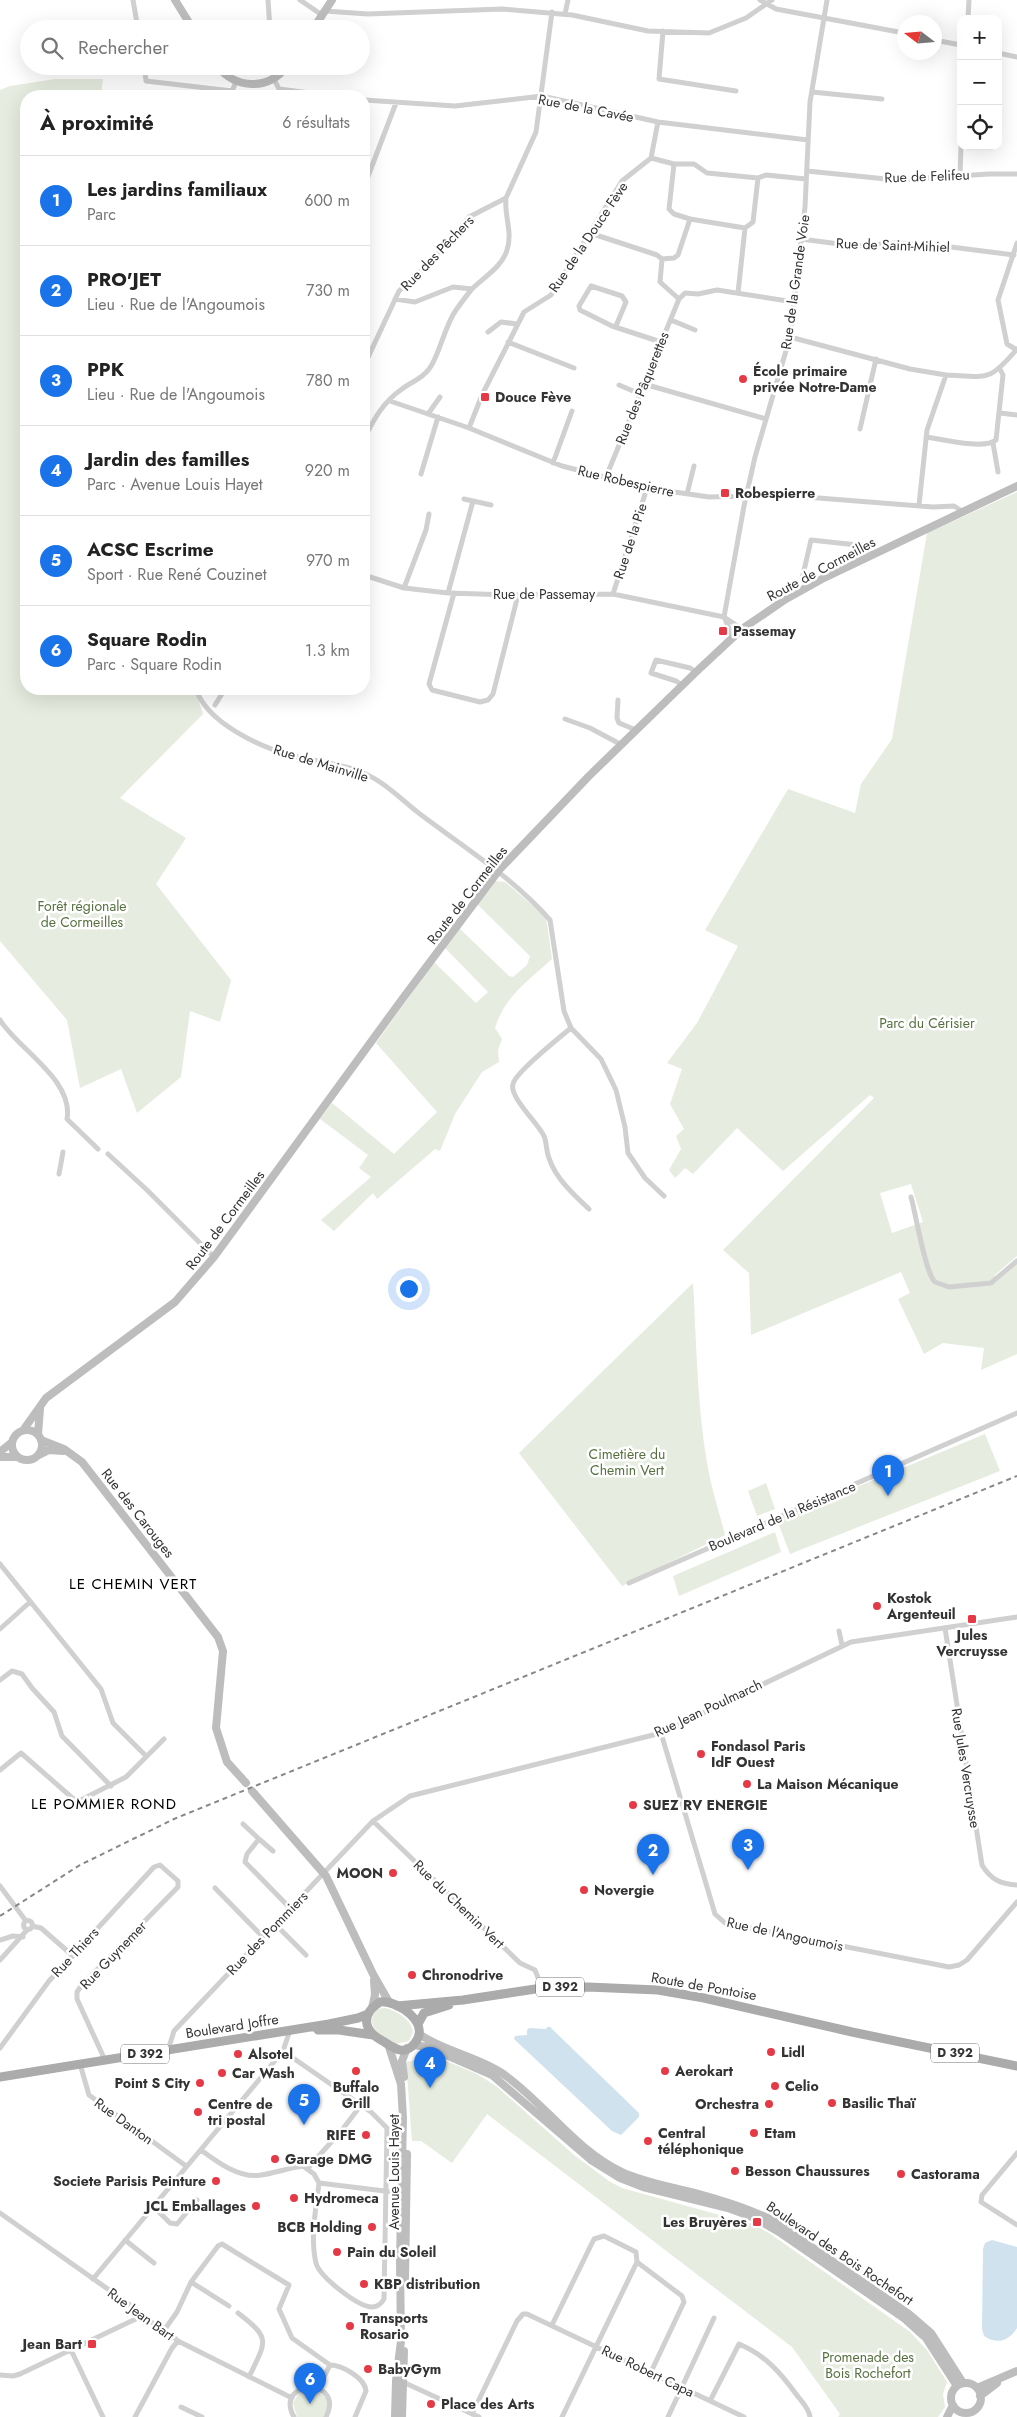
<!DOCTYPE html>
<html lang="fr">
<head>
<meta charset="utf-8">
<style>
	body { margin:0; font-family:Jost,sans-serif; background:#f2f2f2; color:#222 }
	.controls { position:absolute; right:15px; top:15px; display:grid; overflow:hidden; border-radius:10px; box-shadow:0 5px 20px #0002 }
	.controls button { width:45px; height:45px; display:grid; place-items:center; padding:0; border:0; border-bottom:1px solid #e0e0e0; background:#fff; color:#222; font:25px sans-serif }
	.compass { position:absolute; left:897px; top:15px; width:45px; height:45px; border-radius:50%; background:#fff; box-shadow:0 5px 20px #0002; rotate:286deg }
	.you { position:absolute; left:408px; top:1288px; width:18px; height:18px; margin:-12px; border:4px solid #fff; border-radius:50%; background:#1a73e8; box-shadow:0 0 0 8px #1a73e833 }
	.badge { display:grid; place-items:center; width:32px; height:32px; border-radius:50%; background:#1a73e8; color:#fff; font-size:16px; font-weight:700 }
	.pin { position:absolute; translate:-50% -41px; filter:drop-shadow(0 1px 2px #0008) }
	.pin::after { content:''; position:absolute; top:26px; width:18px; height:15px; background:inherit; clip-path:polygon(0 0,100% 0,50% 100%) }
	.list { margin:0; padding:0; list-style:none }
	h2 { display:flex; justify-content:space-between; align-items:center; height:65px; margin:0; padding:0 20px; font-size:21px }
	h2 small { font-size:16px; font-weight:400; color:#767676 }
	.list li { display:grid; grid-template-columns:32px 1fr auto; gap:15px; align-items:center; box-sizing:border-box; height:90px; padding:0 20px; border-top:1px solid #e0e0e0 }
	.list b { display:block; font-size:19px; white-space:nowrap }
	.list p { margin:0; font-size:16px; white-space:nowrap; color:#767676 }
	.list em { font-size:16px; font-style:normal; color:#767676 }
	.icon { flex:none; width:28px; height:28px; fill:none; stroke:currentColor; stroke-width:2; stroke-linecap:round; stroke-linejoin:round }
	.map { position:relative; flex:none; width:1017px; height:2417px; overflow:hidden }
	.search { position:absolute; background:#fff; box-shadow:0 5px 20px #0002; left:20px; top:20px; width:350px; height:55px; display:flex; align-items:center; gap:12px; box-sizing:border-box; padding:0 18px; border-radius:28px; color:#767676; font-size:19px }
	.panel { position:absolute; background:#fff; box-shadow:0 5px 20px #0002; left:20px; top:90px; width:350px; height:605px; border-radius:20px }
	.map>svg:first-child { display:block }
</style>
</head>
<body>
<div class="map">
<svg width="1017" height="2417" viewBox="0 0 1017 2417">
	<rect width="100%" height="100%" fill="#fff"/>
	<path fill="#e6ecdf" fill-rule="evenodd" d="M55,79h48l-2,17h-75v593h169l8,25 -83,84 66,40 -30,46 75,96 -11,42 -30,-11 -9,66 -44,36 -16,-44 -41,19 -13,-68 -67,-79v-851l10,-4z
		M1017,492v764l-22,19 -1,9 23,-20v90l-36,16 3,-22 -41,-5 -19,11 -26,-55 12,-6 -9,-21 -150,63 -2,-62 -26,-23 151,-152 -4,-3 -87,76 -46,-43 -44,46 -8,-6 -10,10 -6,-8 12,-21 -5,-13 8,-7 -14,-25 12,-35 -15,-6 30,-40 41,-77 -33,-16 83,-141 67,24 6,-29 31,-45 35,-206zM911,1184l12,38 -31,11 -12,-40z
		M495,881l10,1 41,35 6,42c-23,21 -48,38 -57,69l7,11 -4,11 1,12 -17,10 -27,42 -15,37 -5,-2 -58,50 -4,-6 -39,38 -13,-11 50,-43 -12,-9 9,-13 -48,-36 12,-16 62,51 43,-42 -61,-69 58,-81 42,41 12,-11 -44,-45 14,-20 51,49 4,1 14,-12 3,-9 -53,-52z
		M693,1283c4,67 4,139 19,204 4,16 9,32 13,48l-103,51 -103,-133z
		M985,1434l15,37 -210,83 -13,-34z
		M766,1483l9,26 -18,7 -9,-25z
		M775,1532l6,20 -102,44 -6,-20z
		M384,2008c11,1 29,13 29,24l-4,9 -13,3c-11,-7 -28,-13 -23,-29l5,-6z
		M415,2060l10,7 19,-7 33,14 19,12 78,69 35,26 13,7 130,36 17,9 140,98 18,19 20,32 -4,12 2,13 -7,10h-100l2,-3 -48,-67 -305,-233 -35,49 -31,-22h-9l-6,-79z
		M305,2389c16,2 30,10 19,28h-27l-4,-14 5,-9z"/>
	<path fill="#cfe2ee" d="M547,2027h3l89,86v4l-18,18 -9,-4 -98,-92 1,-3 12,-1v-5l2,-2 17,1z
		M992,2240l25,7v81c-8,13 -20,17 -33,8l-2,-7 1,-80 2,-6z"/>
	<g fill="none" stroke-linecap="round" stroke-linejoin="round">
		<path stroke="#d0d0d0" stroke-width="5" d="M133,0l5,29
			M268,0l2,29
			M300,0l22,15
			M760,0l16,9 128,24
			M325,11l43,3 134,-5 70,6 76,16 61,2 37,-15 26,-18
			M565,14l3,-14
			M968,19l1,-19
			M663,31l-4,48 77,12
			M934,40l27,5
			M998,53l19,4
			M144,66l2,15 86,10 4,-9
			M274,79l5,10 54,7
			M812,92l70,7
			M364,100l91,6 87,-10 116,26 150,18
			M651,158l23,6h20l13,9 51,5 8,-3 40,4
			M807,171l89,9 93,-6h28
			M960,175l1,-29
			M364,187l32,-84
			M690,219l55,9
			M590,233l67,22 5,4 -2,23 19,17 6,-6 13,1 19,-4 77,12
			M801,239l54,7 41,-3 55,4 63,8
			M1017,243l-19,57 9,44 10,6
			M662,259l12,-1 4,-3 12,-36 -16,-5 -5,-5 5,-45
			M738,293l7,-65 8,-6 5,-44
			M395,299l20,3 38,-15 19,2
			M671,320l24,10
			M616,326l10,-24 -4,-6 -31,-10 -12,20 1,4 32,16 49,16
			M488,332l13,-10 16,2
			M790,337l120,32 36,6
			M508,342l66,26
			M364,366l35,-75 33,-30 37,-44 37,-19 30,-66 16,-120
			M644,384l122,35
			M619,385l21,9
			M390,401l79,27 93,38 85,22 62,9 71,-2 153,12 21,-1 8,5
			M1000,413l17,2
			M428,414l12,-17
			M469,428l13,-33 42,-83 27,-17 71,-114 29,-23 7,-36
			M860,429l16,-70
			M926,437c15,2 58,13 70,3l7,-65 -3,-6
			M364,439c10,-20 19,-37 38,-50 9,-7 20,-10 27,-20 10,-12 15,-42 27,-59 5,-7 10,-14 16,-21 12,-12 30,-22 35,-39 6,-18 -3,-34 -1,-52
			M993,443l5,29
			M553,463l19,-52
			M421,474l17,-57
			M606,477l73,-178
			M687,494l7,-28
			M464,499l27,6
			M919,505l8,-75 19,-55c42,2 43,7 71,-26
			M364,575l40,13 44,5 62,2 103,-1 111,23 18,12
			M404,588l22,-58 3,-16
			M807,588l-5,-9 9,-39 55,6 5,10
			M448,593l25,-92
			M454,593l-25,91 3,6 48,12 8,-2 5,-6 25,-99
			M613,594l34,-106
			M733,637l-9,-20 20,-111 11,-49 35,-120 15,-130 5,-105 17,-102
			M682,685l-6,-4 -25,-8 5,-13 34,8 6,4
			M196,689c11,34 64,58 97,67 20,5 42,7 63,14 27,9 45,30 68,47 44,33 89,61 126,103l14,91 7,17 30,31 15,31 9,37 3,26 17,25 19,18
			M618,700l-1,18 2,5 17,7
			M215,705l10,-16
			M565,719l25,9 32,17
			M0,1020c18,29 74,60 67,99l31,30
			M571,1028c-11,9 -56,45 -58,56 -4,13 25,39 31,52 3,7 2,15 5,22 6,20 26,38 40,51
			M108,1154l39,36 67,67
			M59,1174l4,-22
			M911,1197c5,17 14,76 24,85l14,5 42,-4 26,-22
			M0,1564l101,125 12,34 33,33
			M629,1583l388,-170
			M945,1628l37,237c9,15 19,19 35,20
			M0,1629l30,-27
			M839,1631l3,14
			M0,1680l12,-9 10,3 10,14 22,24 8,24 49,50
			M661,1733l49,164 5,17 10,9 224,44 10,-2 8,-5 50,-58
			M0,1770l21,-17 56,49 49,-25 38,-38
			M373,1821l147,142 15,7 7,18
			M243,1824l16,15 -12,15 -2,8 45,46
			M259,1839l14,12
			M0,1886l26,35
			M215,1888l48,49
			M23.5 1925a4.5 4.5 0 1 1 9 0a4.5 4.5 0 1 1-9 0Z
			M275,1924l31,31
			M32,1926l9,2 32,28
			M0,1940l13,-4 10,1
			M0,1960l27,-30
			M0,2048l49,-67 105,-114 6,-2 18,16v6l-97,99 -4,6v7l28,61
			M168,2050l6,-19 199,-210 37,-25 251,-63 190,-91 166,-25
			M283,2051l88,61 16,16 -3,171c-3,5 -6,8 -12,8 -14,0 -53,-31 -56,-44 -6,-25 0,-55 3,-80
			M80,2064l9,31 97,71
			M201,2150c16,12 39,29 60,25 14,-2 28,-7 42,-9l11,8 5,9
			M1017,2153l-35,42 -1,7 36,23
			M308,2168l34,-38 19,-25
			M319,2183l74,9 9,-1
			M153,2206l17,17 7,1 20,-24
			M0,2213l129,91c11,14 34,23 49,37l114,57
			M125,2240l29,23
			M637,2262l45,34 2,6 -33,70
			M93,2279l190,-228 7,-21
			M191,2282l38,24
			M238,2313c34,26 28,28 11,64
			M552,2325l42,-86 10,-3 32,16 1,10 -75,155
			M165,2329l12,-17 14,-30 27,-36 4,-2 67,41 -10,24 13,29 38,27
			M71,2350l32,67
			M0,2375l13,1 7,-2 122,-58
			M403,2382l76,35
			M318,2388l12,-23c12,0 35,13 36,26l-11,26
			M710,2401l29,-57c26,11 41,28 57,50 5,7 13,14 14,23
			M181,2407l21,10
			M472,2414l45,-93 6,-7h4l217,103
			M135,2417l37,-69 6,-7
			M294,2417c-21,-38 52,-40 32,0
			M668,2417l46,-99"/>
		<path stroke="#bdbdbd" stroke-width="8" d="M175,0l18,29
			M313,29l19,-29
			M217,66c19,23 51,25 70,0
			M24,1429l22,-31 129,-96 39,-45 189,-259 96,-128 90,-94 107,-104 46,-43 44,-30 36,-20 195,-93
			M12 1445a15 15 0 1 1 30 0a15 15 0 1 1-30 0Z
			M38,1434l2,-25
			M41,1440l23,9 18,13 136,175 5,14 -7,77 11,34 19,21
			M0,1452l11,-9
			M39,1455l10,-5 14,1
			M0,1457h17
			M252,1791l74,85 47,98 16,28
			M372,2008l3,-13 -1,-15
			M419,2034c24,17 57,22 83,39 42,29 73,77 120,99 24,11 51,15 77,22 26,7 51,15 75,27l135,93 22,19 32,50
			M413,2045l15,2 64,28 99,85 29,18 23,9 85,21 27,10 24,14 126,87 21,19 31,48
			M389,2047l12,37 2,34 -3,142 1,81 -5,40 -1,36
			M404,2077l-2,-16 5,-13
			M405,2280l2,-126
			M951 2398a15 15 0 1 1 30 0a15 15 0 1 1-30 0Z
			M977,2388l40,-17
			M980,2396l17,-13
			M402,2417l2,-66
			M947,2417l6,-12"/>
		<path stroke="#ababab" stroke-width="9" d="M380,2002c18,-2 51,21 35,41 -12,15 -23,3 -34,-3 -18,-10 -20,-26 -1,-38z
			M397,2006l66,-6 79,-12 46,-1 70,3 46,8 148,34 165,34
			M418,2024l6,-11 25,-8
			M318,2030h21l34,5
			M0,2077l329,-53 29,-6 10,-4"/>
		<path stroke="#888" stroke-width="2" stroke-dasharray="5 4" stroke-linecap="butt" d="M0,1916l80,-51 94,-46 843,-343"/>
	</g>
	<g fill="#e63946" stroke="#fff" stroke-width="2">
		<circle cx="743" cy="379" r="5"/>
		<rect x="480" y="392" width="10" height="10" rx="2.5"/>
		<rect x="720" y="488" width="10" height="10" rx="2.5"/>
		<rect x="718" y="626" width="10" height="10" rx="2.5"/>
		<circle cx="877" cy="1606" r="5"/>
		<rect x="967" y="1614" width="10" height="10" rx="2.5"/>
		<circle cx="701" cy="1754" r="5"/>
		<circle cx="747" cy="1784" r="5"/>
		<circle cx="633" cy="1805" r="5"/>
		<circle cx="393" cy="1873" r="5"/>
		<circle cx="584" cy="1890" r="5"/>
		<circle cx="412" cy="1975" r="5"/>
		<circle cx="771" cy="2052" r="5"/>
		<circle cx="238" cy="2054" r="5"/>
		<circle cx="356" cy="2071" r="5"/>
		<circle cx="665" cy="2071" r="5"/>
		<circle cx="222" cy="2073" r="5"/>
		<circle cx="200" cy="2083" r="5"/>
		<circle cx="775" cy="2086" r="5"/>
		<circle cx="832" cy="2103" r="5"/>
		<circle cx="769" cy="2104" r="5"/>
		<circle cx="198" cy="2112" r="5"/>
		<circle cx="754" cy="2133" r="5"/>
		<circle cx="366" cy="2135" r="5"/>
		<circle cx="648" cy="2141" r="5"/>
		<circle cx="275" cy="2159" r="5"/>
		<circle cx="735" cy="2171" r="5"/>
		<circle cx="901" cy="2174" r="5"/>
		<circle cx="216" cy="2181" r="5"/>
		<circle cx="294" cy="2198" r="5"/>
		<circle cx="256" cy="2206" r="5"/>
		<rect x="752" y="2217" width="10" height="10" rx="2.5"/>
		<circle cx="372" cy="2227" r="5"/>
		<circle cx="337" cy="2252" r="5"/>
		<circle cx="364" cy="2284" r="5"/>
		<circle cx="350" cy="2326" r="5"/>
		<rect x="87" y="2339" width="10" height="10" rx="2.5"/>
		<circle cx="368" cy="2369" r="5"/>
		<circle cx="431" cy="2404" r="5"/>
	</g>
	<g text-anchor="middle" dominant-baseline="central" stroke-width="5" stroke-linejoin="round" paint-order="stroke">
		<g fill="#fff" stroke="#707070" stroke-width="1">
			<rect x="536" y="1977.5" width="48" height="19" rx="4"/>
			<rect x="931" y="2043.5" width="48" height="19" rx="4"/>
			<rect x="121" y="2044.5" width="48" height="19" rx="4"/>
		</g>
		<g font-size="12" font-weight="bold" fill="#333">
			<text x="560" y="1987">D 392</text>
			<text x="955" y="2053">D 392</text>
			<text x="145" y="2054">D 392</text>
		</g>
		<g font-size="14" fill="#333" stroke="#fff">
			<text transform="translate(586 108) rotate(11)">Rue de la Cavée</text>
			<text transform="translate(927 176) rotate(-2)">Rue de Felifeu</text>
			<text transform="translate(588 237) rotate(-56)">Rue de la Douce Fève</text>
			<text transform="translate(893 245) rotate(2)">Rue de Saint-Mihiel</text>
			<text transform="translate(437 253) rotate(-46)">Rue des Pêchers</text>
			<text transform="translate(795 282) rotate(-82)">Rue de la Grande Voie</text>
			<text transform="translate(642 388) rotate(-68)">Rue des Pâquerettes</text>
			<text transform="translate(626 481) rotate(13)">Rue Robespierre</text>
			<text transform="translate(630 541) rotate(-72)">Rue de la Pie</text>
			<text transform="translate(821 569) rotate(-28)">Route de Cormeilles</text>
			<text x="544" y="594">Rue de Passemay</text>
			<text transform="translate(321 763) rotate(17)">Rue de Mainville</text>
			<text transform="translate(467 895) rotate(-52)">Route de Cormeilles</text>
			<text transform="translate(225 1220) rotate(-53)">Route de Cormeilles</text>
			<text transform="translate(138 1513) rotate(52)">Rue des Carouges</text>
			<text transform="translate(782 1516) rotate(-23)">Boulevard de la Résistance</text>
			<text transform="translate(708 1708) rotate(-25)">Rue Jean Poulmarch</text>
			<text transform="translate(966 1768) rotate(81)">Rue Jules Vercruysse</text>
			<text transform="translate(459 1904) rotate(44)">Rue du Chemin Vert</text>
			<text transform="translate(267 1933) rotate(-46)">Rue des Pommiers</text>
			<text transform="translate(785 1934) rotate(12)">Rue de l'Angoumois</text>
			<text transform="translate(75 1952) rotate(-47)">Rue Thiers</text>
			<text transform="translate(113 1955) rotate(-46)">Rue Guynemer</text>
			<text transform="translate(704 1986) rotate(10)">Route de Pontoise</text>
			<text transform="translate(232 2026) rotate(-9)">Boulevard Joffre</text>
			<text transform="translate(124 2121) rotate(36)">Rue Danton</text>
			<text transform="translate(394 2172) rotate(-90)">Avenue Louis Hayet</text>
			<text transform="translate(840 2253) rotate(34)">Boulevard des Bois Rochefort</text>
			<text transform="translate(141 2314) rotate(36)">Rue Jean Bart</text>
			<text transform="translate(648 2371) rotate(26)">Rue Robert Capa</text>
		</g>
		<g font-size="14" font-weight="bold" fill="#333" stroke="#fff" text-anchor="start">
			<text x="753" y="371">École primaire<tspan x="753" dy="16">privée Notre-Dame</tspan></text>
			<text x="495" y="397">Douce Fève</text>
			<text x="735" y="493">Robespierre</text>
			<text x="733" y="631">Passemay</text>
			<text x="887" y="1598">Kostok<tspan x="887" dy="16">Argenteuil</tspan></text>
			<text x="972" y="1635" text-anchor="middle">Jules<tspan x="972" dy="16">Vercruysse</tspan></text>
			<text x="711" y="1746">Fondasol Paris<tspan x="711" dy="16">IdF Ouest</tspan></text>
			<text x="757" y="1784">La Maison Mécanique</text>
			<text x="643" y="1805">SUEZ RV ENERGIE</text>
			<text x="383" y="1873" text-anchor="end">MOON</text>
			<text x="594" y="1890">Novergie</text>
			<text x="422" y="1975">Chronodrive</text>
			<text x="781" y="2052">Lidl</text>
			<text x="248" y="2054">Alsotel</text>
			<text x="675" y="2071">Aerokart</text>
			<text x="232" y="2073">Car Wash</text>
			<text x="190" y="2083" text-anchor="end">Point S City</text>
			<text x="785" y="2086">Celio</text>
			<text x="356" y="2087" text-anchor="middle">Buffalo<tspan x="356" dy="16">Grill</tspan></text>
			<text x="842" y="2103">Basilic Thaï</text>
			<text x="208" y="2104">Centre de<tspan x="208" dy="16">tri postal</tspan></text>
			<text x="759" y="2104" text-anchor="end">Orchestra</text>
			<text x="658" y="2133">Central<tspan x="658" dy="16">téléphonique</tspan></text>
			<text x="764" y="2133">Etam</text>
			<text x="356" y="2135" text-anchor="end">RIFE</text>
			<text x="285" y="2159">Garage DMG</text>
			<text x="745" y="2171">Besson Chaussures</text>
			<text x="911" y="2174">Castorama</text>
			<text x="206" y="2181" text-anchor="end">Societe Parisis Peinture</text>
			<text x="304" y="2198">Hydromeca</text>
			<text x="246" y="2206" text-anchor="end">JCL Emballages</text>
			<text x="747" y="2222" text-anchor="end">Les Bruyères</text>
			<text x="362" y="2227" text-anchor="end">BCB Holding</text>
			<text x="347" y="2252">Pain du Soleil</text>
			<text x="374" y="2284">KBP distribution</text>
			<text x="360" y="2318">Transports<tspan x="360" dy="16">Rosario</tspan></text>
			<text x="82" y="2344" text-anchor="end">Jean Bart</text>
			<text x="378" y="2369">BabyGym</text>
			<text x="441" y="2404">Place des Arts</text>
		</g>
		<g font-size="14" fill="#56703f" stroke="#fff">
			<text x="82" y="906">Forêt régionale<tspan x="82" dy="16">de Cormeilles</tspan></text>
			<text x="927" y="1023">Parc du Cérisier</text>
			<text x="627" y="1454">Cimetière du<tspan x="627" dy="16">Chemin Vert</tspan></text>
			<text x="868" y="2357">Promenade des<tspan x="868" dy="16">Bois Rochefort</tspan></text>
		</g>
		<g font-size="15" letter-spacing="1" fill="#000" stroke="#fff">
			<text x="133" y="1584">LE CHEMIN VERT</text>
			<text x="104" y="1804">LE POMMIER ROND</text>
		</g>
	</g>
</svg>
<div class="controls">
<button>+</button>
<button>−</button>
<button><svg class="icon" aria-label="locate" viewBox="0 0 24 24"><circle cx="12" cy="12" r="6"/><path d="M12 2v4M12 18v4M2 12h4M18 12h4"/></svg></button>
</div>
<svg class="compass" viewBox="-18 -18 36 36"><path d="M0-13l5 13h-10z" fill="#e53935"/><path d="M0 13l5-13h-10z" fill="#767676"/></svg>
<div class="you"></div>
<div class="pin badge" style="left:888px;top:1496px">1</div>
<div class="pin badge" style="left:653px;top:1875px">2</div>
<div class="pin badge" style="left:748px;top:1870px">3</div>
<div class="pin badge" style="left:430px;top:2088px">4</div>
<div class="pin badge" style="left:304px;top:2125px">5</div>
<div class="pin badge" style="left:310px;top:2404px">6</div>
<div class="search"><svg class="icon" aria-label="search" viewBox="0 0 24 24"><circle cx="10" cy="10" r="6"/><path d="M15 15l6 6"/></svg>Rechercher</div>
<section class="panel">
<h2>À proximité<small>6 résultats</small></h2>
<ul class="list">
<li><span class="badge">1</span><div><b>Les jardins familiaux</b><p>Parc</p></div><em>600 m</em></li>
<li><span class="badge">2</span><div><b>PRO'JET</b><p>Lieu · Rue de l'Angoumois</p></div><em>730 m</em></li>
<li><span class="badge">3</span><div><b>PPK</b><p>Lieu · Rue de l'Angoumois</p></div><em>780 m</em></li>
<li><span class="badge">4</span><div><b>Jardin des familles</b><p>Parc · Avenue Louis Hayet</p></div><em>920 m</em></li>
<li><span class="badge">5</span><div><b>ACSC Escrime</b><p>Sport · Rue René Couzinet</p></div><em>970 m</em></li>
<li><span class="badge">6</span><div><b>Square Rodin</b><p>Parc · Square Rodin</p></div><em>1.3 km</em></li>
</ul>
</section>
</div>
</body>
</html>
